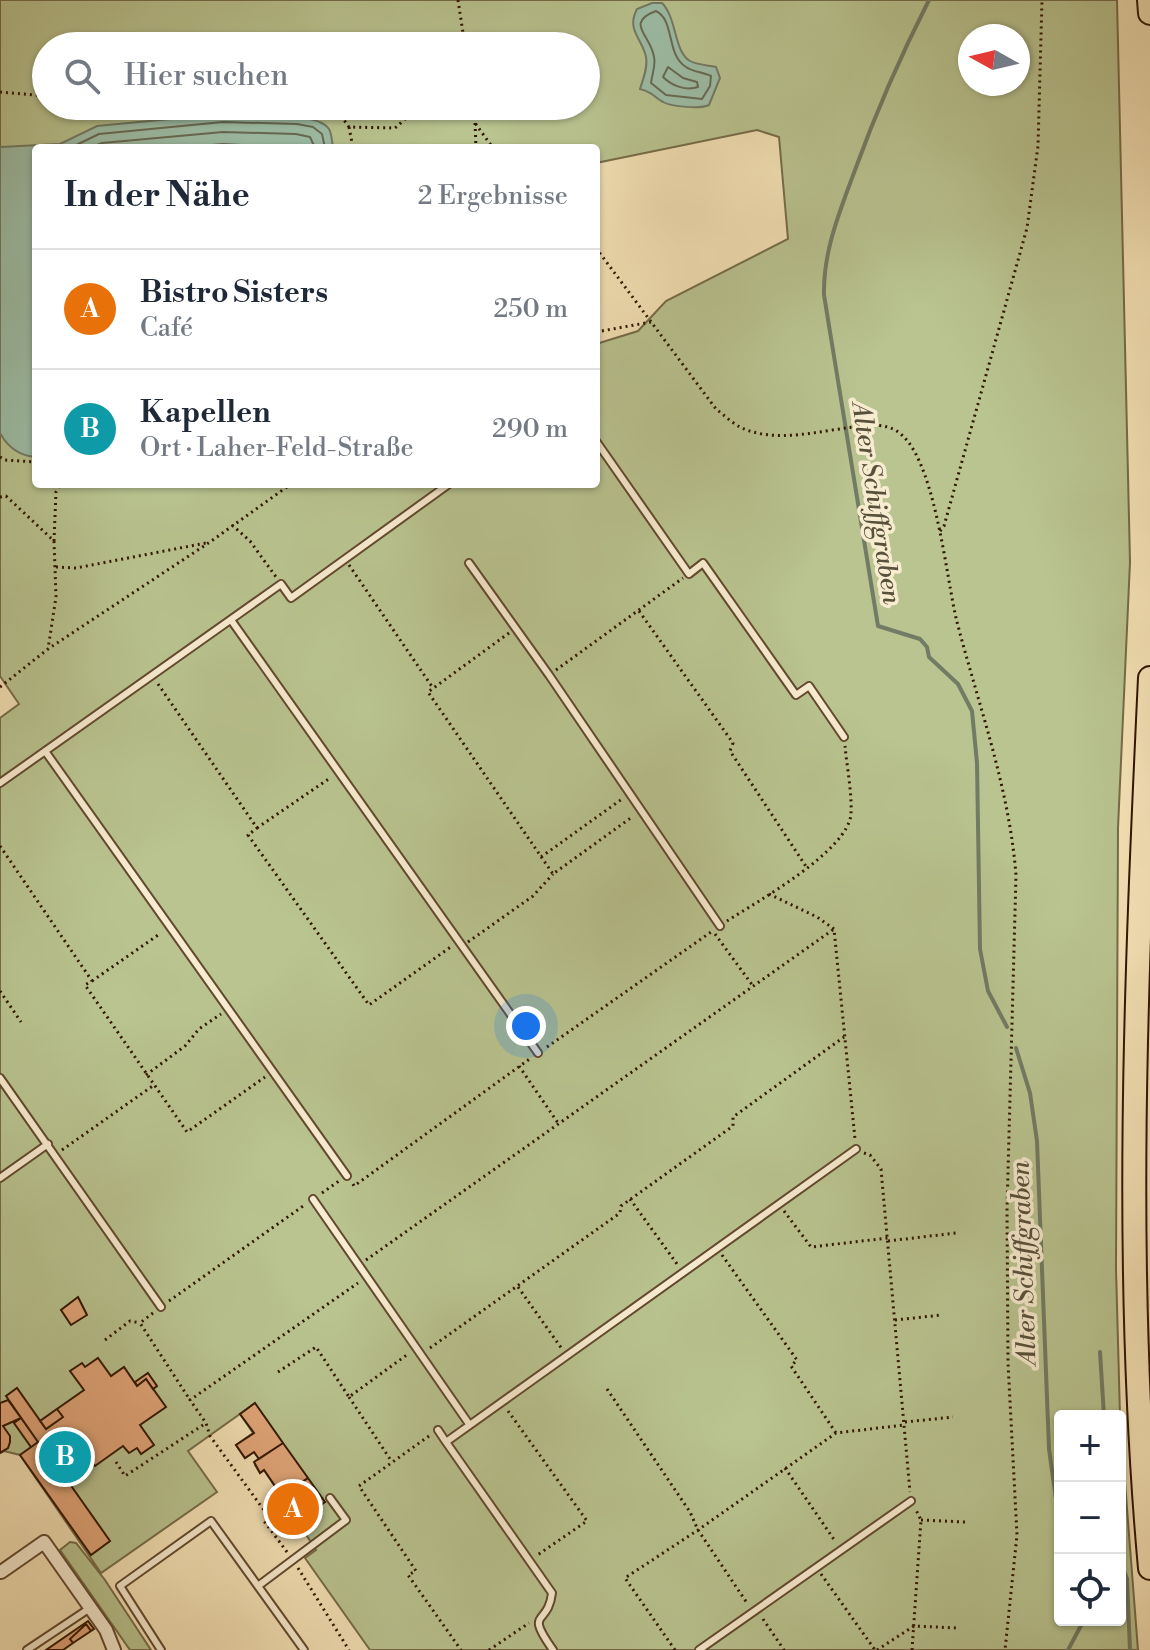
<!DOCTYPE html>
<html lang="de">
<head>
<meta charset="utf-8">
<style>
	body { margin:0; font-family:"Libre Bodoni",serif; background:#f6f6f7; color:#1f2937 }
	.controls { position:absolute; right:24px; bottom:24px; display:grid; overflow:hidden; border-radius:8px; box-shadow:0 2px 6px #0004 }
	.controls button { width:72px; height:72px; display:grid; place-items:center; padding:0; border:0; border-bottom:2px solid #e0e1e3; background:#fff; color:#1f2937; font:40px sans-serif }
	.compass { position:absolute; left:958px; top:24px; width:72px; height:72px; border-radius:50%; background:#fff; box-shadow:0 2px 6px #0004; rotate:278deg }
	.you { position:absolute; left:526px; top:1026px; width:28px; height:28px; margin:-20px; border:6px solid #fff; border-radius:50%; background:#1a73e8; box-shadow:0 0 0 12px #1a73e833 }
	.badge { display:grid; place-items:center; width:52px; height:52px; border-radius:50%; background:#db2777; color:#fff; font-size:26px; font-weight:700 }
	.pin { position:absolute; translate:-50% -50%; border:4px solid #fff; box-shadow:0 2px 8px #0006 }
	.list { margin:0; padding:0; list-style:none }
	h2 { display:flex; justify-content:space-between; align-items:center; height:104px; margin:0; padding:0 32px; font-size:34px }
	h2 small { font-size:26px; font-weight:400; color:#747a83 }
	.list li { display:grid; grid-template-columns:52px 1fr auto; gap:24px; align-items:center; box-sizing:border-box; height:120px; padding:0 32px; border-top:2px solid #e0e1e3 }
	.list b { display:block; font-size:30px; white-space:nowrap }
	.list p { margin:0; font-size:26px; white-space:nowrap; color:#747a83 }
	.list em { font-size:26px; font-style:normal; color:#747a83 }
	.icon { flex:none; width:44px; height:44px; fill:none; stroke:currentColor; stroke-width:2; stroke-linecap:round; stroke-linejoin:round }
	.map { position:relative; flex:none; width:1150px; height:1650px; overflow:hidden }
	.search { position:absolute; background:#fff; box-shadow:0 2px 6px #0004; left:32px; top:32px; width:568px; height:88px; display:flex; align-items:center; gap:20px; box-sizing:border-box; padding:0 28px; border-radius:44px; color:#747a83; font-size:30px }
	.panel { position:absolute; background:#fff; box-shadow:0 2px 6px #0004; left:32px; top:144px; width:568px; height:344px; border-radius:8px }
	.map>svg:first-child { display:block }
</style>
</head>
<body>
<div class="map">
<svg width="1150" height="1650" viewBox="0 0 1150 1650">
	<rect width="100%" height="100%" fill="#f4e2b6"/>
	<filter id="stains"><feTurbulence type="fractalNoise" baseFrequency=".0025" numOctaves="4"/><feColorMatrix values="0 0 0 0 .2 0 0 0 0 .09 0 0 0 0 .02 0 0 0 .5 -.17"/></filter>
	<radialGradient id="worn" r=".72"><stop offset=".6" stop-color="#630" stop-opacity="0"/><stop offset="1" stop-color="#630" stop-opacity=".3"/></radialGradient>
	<path fill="#b9c490" stroke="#756c48" stroke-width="2" fill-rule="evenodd" d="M0,0h1117l13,562 -12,266 -2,441 4,147h-60v204h60v-201l18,231h-768l-65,-92 11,-8 -46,-71 -6,-9 -4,3 -5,-8 4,-6 -5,-7 -9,6 -9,-13 17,-12 -13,-19 -52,37 29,41 -116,81 -81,-118 -16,-4 -4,2v-735l19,-14 -19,-28zM970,36h48v48h-48zM46,46h540v60h-540zM757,130l22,7 9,102 -122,62 -28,30 -42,13v140h-560v-336h560v15z
		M70,1542l6,1 29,37 46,70h-21l-70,-100z"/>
	<path fill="#9dbfa8" stroke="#727b65" stroke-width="2" d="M652,3h10c15,15 12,49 28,58 7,4 18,4 26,6l4,11 -11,27c-8,4 -37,2 -46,-3 -10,-5 -8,-9 -23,-13 3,-10 8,-21 6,-32 -4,-19 -20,-27 -9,-48z
		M223,114c22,2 94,-4 106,15 3,5 3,14 4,19h-297v309c-16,-1 -28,-9 -36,-24v-286l60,-3 37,-18z"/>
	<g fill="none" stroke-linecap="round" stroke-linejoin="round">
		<path stroke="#676a54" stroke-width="2" d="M656,11c19,9 10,44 30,56 7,5 17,5 25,9l-1,10 -8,13 -36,-4 -15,-12c1,-9 5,-17 3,-26 -3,-22 -30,-34 2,-46z
			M668,67l15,11 14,4 1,5c-12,4 -26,-1 -35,-10z
			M70,148l29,-14 124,-12 74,2 16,3 9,7 3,14
			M89,148l13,-5 121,-11 73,2 14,3 5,11
			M177,148l46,-4 79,4"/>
		<path stroke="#727b65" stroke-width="4" d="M929,0c-28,55 -53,112 -74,170 -15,41 -32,81 -31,125l54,331 42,13 7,8 2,10 29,27 14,27 5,52 3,186 8,42 19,36
			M1016,1048l14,45 7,48 12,308 11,78
			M1100,1352l4,64
			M1120,1560l7,19 3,71
			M1120,1584l7,-5
			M1068,1650l16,-30"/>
	</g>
	<path fill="#e2a679" stroke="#311500" stroke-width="2" d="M78,1297l9,18 -16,10 -10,-15z
		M98,1358l13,18 13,-9 13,19 9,-7 20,28 -26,18 14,20 -13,9 -4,-6 -8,5 -6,-7 -28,20 -5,-6 -8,6 -5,-7 -17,11 50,71 -19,14 -71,-100 18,-13 -32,-46 11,-8 29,41 17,-12 -6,-8 27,-19 -14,-19 12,-8 3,4z
		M148,1373l9,13 -4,3 -7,-10 -9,7 -2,-4z
		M8,1400l13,18 -18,8 7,10v6l-2,6 -8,5v-50z
		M255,1403l28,40 -24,16 -5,-7 -9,6 -9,-13 18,-12 -14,-19z
		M57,1409l6,8 -17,12 -6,-8z
		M21,1418l17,24 -7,5 -17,-24z
		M283,1443l25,35 -26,18 -18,-26 -4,3 -6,-11z
		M308,1478l17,24 -12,9 2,4 -16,11 -17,-30z
		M88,1621l6,8 -3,2 -5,-7 -16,15 3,4 -10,7h-17z
		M86,1624l5,7 -18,12 -3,-4z"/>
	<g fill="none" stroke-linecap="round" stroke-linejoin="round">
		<defs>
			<path id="lane" d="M596,441l93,133 14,-11 93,132 13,-9 35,51
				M469,563l80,112 171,251
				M231,620l307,433
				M45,751l302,425
				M0,783l281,-199 10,14 158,-114
				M0,1078l161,229
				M0,1178l48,-34
				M313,1199l156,225
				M438,1430l8,12
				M258,1586l88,-66 -16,-22
				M27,1650l63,-42
				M161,1650l-41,-64 91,-65 93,129
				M553,1650c-29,-41 -5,-23 -1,-57l-106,-151 410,-293
				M699,1650l212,-149"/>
			<path id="street" d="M1,1572l43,-30 62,88 8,20"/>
			<path id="highway" d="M1149,0l1,13
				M1150,678c-14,297 -27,594 0,890"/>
		</defs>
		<use href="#lane" stroke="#62482e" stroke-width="10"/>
		<use href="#street" stroke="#62482e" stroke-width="16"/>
		<use href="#highway" stroke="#311500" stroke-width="26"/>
		<path stroke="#311500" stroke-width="3" stroke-dasharray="2 4" stroke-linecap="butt" d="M458,0l7,46
			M0,92l46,4
			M299,106l39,6
			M334,106l15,21 46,1 25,-22
			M473,106l2,17 18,25
			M475,123l1,25
			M349,127l4,21
			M596,248l120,161c8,6 16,14 24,18 34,17 78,4 114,0 14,-2 27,-4 41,3 40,21 51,149 62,192 22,85 52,165 59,253l-9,334 1,154 9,172 -12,115
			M596,332l55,-10
			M0,457l5,3 31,2
			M0,497l6,-1 48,45 2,56 -8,52
			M232,525l18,16 26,36
			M940,531l4,-5 83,-298 11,-82 4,-146
			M54,541l2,-49 5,-8
			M349,565l84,123
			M56,567l20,1 130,-25
			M639,611l94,132 -3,8 77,117
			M509,633l-81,59 125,182 79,-57
			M556,670l127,-92
			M158,684l99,144 -9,7 121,170 83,-59
			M0,687l48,-38 162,-107 81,-58
			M257,828l73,-50
			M0,846l92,135 -7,4 102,147 78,-55
			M541,857l81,-58
			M769,894l48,23 17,12 21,210
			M727,921c31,-20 121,-70 124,-107 1,-22 -4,-46 -6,-68
			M715,934l38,52
			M468,942l65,-46 20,-22
			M92,981l69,-48
			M0,991l21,31
			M547,1047l164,-115
			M519,1066l39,57
			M146,1075l39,-29 14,-17 22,-15
			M62,1150l92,-65
			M864,1153l6,2 11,14 29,323
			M353,1184l1,2 177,-128
			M322,1193l17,-12
			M630,1199l47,65
			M784,1211l27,36 77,-9
			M888,1241l68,-8
			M722,1255l75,105 -6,6 45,67
			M366,1260l468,-331
			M518,1287l44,62
			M169,1301l137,-97
			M153,1313l-13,10 50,77
			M895,1320l47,-5
			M105,1340l25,-19 10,2
			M430,1348l190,-135 1,-7 112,-80v-9l111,-80
			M278,1372l38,-25 33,50 59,-43
			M607,1389l83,123 8,18 49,73
			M349,1397l43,65
			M508,1411l79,110 -51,35
			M905,1422l48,-5
			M429,1436l-70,50 57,85 -8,4 53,75
			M116,1462l9,14 81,-53
			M785,1468l50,73
			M921,1520l44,2
			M270,1527l20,-14
			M287,1552l-23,-31 5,-4 -59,-81 -4,-13 -16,-23 168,-117
			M298,1568l51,82
			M821,1574l54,76
			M763,1619l21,31
			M489,1650l40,-27
			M675,1650l-50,-72 73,-48 138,-97 68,-8
			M877,1650l37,-24 43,2
			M912,1650l9,-130 -5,-10"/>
		<use href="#lane" stroke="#f8ecd0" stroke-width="6"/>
		<use href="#street" stroke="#f8ecd0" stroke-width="12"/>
		<use href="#highway" stroke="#f4e2b6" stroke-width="22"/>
	</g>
	<g text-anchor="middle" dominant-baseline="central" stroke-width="7" stroke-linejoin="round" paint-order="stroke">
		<g font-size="26" font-style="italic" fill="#57503b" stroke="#f8ecd0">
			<text transform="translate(876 503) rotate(81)">Alter Schiffgraben</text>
			<text transform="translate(1024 1263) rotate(-92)">Alter Schiffgraben</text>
		</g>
	</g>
	<rect width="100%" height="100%" filter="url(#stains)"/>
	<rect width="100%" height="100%" fill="url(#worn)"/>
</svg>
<div class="controls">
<button>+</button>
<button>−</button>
<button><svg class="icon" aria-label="locate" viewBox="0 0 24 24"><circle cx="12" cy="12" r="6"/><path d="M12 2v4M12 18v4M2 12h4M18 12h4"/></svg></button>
</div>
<svg class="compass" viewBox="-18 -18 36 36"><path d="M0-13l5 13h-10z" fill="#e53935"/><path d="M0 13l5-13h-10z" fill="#747a83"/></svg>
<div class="you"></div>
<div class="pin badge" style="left:293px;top:1509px;background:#e8710a">A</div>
<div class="pin badge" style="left:65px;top:1457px;background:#0f9aa8">B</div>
<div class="search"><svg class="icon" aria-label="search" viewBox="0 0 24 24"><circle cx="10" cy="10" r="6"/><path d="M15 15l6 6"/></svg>Hier suchen</div>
<section class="panel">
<h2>In der Nähe<small>2 Ergebnisse</small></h2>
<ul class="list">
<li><span class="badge" style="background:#e8710a">A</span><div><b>Bistro Sisters</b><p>Café</p></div><em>250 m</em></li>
<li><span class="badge" style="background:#0f9aa8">B</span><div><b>Kapellen</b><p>Ort · Laher-Feld-Straße</p></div><em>290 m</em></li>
</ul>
</section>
</div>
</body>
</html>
